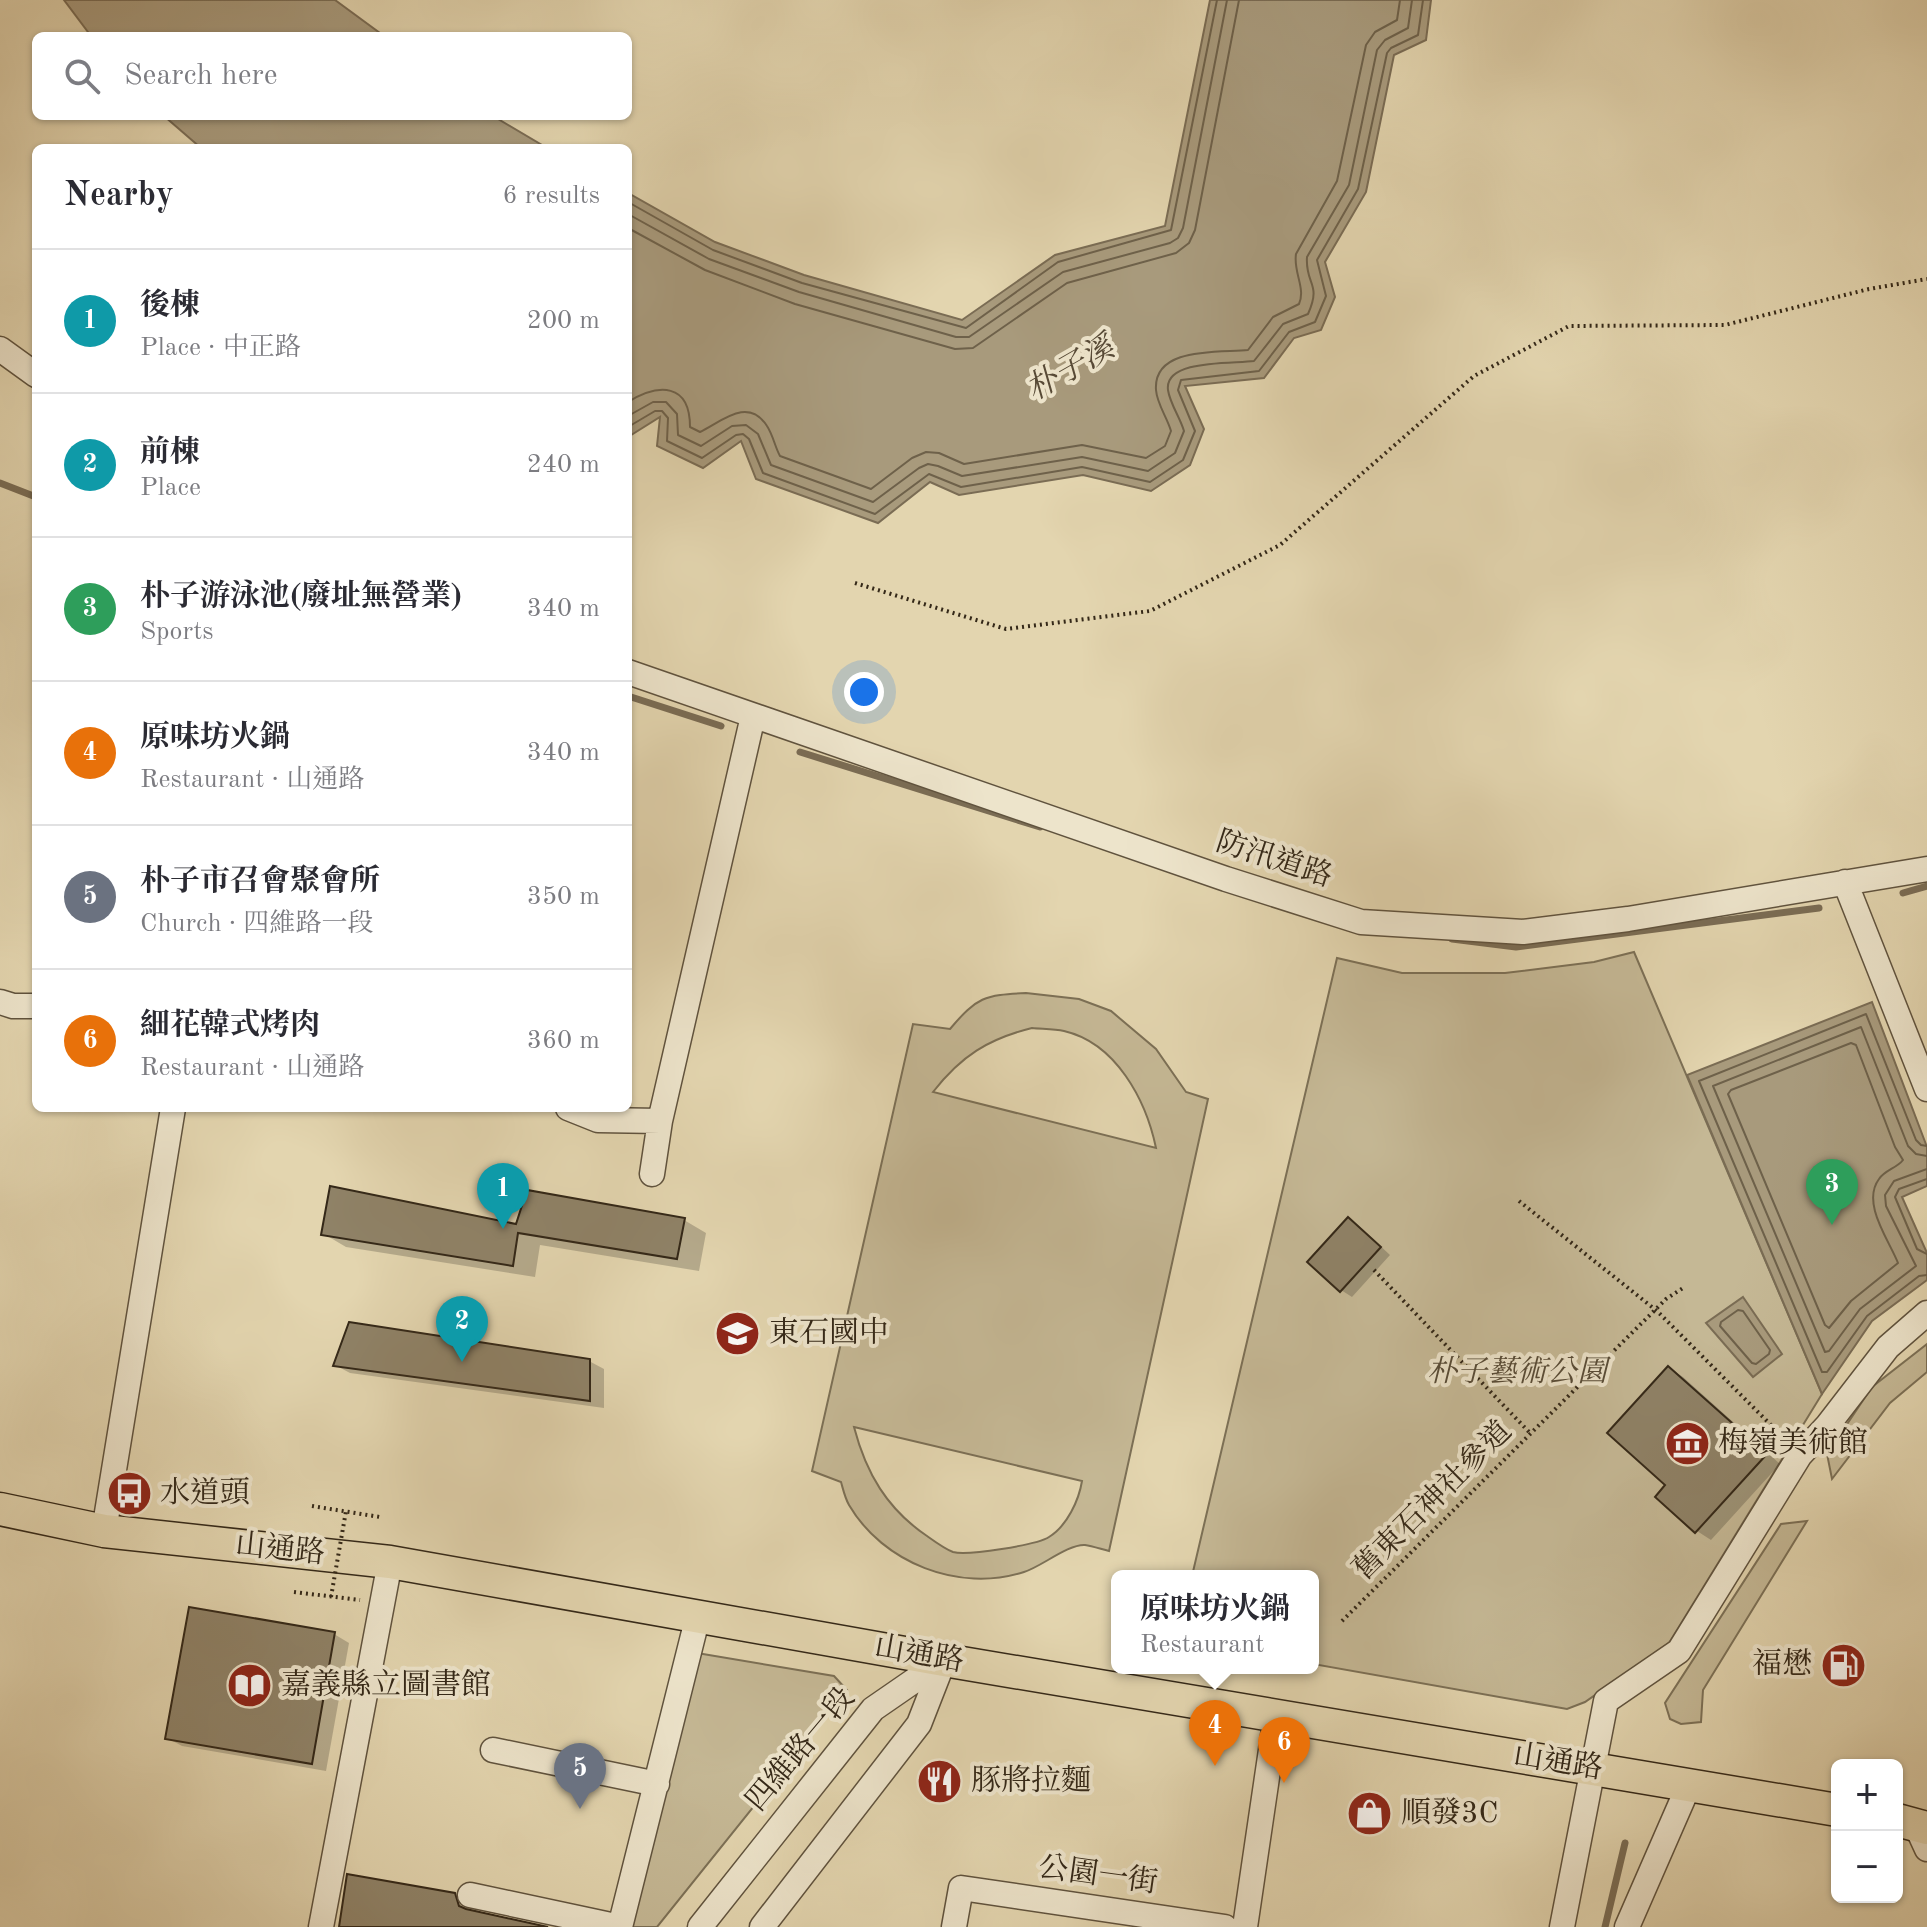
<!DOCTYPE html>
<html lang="en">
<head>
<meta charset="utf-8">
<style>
	body { margin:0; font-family:"Old Standard TT","Noto Serif TC",serif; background:#f2f2f3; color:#2b2b33 }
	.controls { position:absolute; right:24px; bottom:24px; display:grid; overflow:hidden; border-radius:12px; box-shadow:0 2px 6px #0004 }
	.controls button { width:72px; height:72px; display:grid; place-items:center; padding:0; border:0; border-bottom:2px solid #e1e1e2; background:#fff; color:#2b2b33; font:40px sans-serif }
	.you { position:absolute; left:864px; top:692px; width:28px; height:28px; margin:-20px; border:6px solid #fff; border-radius:50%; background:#1a73e8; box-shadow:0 0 0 12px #1a73e833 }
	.badge { display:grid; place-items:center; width:52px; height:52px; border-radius:50%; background:#0b8043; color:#fff; font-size:26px; font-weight:700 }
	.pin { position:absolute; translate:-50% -66px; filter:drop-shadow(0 2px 4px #0008) }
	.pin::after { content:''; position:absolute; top:42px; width:28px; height:24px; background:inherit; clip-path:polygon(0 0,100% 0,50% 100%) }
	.popup { position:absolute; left:1111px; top:1570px; width:208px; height:104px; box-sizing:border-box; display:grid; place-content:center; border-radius:12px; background:#fff; filter:drop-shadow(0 2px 6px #0005); font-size:26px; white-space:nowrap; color:#7c7c81 }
	.popup b { font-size:30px; color:#2b2b33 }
	.popup::after { content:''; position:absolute; left:50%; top:100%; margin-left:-16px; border:16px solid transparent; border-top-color:#fff }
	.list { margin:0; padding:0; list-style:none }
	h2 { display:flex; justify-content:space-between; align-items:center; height:104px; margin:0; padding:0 32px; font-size:34px }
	h2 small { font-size:26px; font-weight:400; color:#7c7c81 }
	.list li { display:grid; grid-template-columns:52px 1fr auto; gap:24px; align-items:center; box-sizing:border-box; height:144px; padding:0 32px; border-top:2px solid #e1e1e2 }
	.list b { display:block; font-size:30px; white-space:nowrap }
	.list p { margin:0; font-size:26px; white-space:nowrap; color:#7c7c81 }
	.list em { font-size:26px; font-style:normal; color:#7c7c81 }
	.icon { flex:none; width:44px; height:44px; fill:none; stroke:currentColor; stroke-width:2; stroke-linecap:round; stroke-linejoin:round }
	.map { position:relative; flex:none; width:1927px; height:1927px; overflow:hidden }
	.search { position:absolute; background:#fff; box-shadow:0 2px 6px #0004; left:32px; top:32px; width:600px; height:88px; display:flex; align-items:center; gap:20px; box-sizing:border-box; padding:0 28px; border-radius:12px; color:#7c7c81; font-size:30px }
	.panel { position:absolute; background:#fff; box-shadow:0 2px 6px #0004; left:32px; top:144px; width:600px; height:968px; border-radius:12px }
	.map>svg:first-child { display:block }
</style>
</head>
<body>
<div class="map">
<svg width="1927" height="1927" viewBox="0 0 1927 1927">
	<rect width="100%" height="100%" fill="#e3d5af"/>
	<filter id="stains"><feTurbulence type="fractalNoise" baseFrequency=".0025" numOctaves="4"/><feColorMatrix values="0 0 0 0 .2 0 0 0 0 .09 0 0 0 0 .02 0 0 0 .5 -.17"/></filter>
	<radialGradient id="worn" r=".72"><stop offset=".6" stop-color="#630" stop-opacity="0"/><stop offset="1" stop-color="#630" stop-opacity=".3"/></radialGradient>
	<path fill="#c5b895" stroke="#7c7056" stroke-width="2" fill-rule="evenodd" d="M1634,952l188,442 -153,249 -84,59 -18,7 -254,-45v-88h-121l145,-618 65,15h103l89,-11z
		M1026,993l53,6 32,12 45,38 30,43 22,7 -99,452c-8,-2 -17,-5 -24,-6 -17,-1 -44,22 -61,27 -65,21 -141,-9 -175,-67 -4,-7 -6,-16 -8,-23l-29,-11 101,-447 37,5c27,-32 34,-34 76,-36zM1032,1028c10,1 22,1 32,3 52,12 82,69 92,117l-223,-56c28,-36 55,-53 99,-64zM854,1427l228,54c-3,19 -15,45 -33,56 -12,8 -82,19 -96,15 -8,-3 -19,-11 -26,-16 -40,-27 -61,-63 -73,-109z
		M1927,1344v28l-37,31 -58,76 -5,-25 45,-67z
		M1807,1521l-104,169 -2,32 -20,2 -11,-5 -5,-16 116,-179z
		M697,1653l137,23 13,14 -190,237h-28z"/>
	<path fill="#a89a7c" stroke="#7a6c54" stroke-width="2" d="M64,0h271l49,36h-293z
		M1210,0h221l-5,40 -32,15 -28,137 -41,70 10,35 -14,33 -27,8 -30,40 -79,8 19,43 -14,36 -39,26 -68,-16 -124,20 -29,-13 -52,41 -122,-44 -15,-38 -38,27 -46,-22 3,-29 -32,20v-244l87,49 89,33 158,45 93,-65 110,-29z
		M164,116h329l54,32h-346z
		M1872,1002l55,145v39l-25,11 25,56v27l-55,41 -50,73 -135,-319z
		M1743,1297l39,57 -29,23 -47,-54z"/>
	<path fill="#0003" d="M684,1220l22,13 -7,38 -159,-26 -5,32 -189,-30 -22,-13z
		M1348,1220l11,6 31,29 -38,42 -11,-7z
		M589,1361l15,8v39l-254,-35 -15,-8z
		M1669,1368l14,9 97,87 -69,76 -14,-9 -39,-34 10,-12z
		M334,1634l15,9 -23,128 -144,-25 -15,-8z
		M455,1895l22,13 2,6 60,13h-198z"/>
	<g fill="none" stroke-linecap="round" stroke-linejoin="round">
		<path stroke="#6e614a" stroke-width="2" d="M628,202l85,48 89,33 164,45 92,-66 113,-32 46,-230
			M628,214l81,45 90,33 157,45h13l94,-65 107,-29 8,-5 5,-10 44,-228
			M628,228l77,42 90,34 160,45 18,-1 94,-65 109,-30 13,-10 6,-13 44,-230
			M628,402c31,-19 62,-19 62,25l10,5c21,-10 48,-36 67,-6 6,9 8,21 13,30l91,33 41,-31 14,-6 13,1 25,11 118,-19 64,13 19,-12 6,-15c-4,-14 -14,-27 -15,-41 -3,-44 64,-37 92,-40l25,-33 26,-13c7,-16 -6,-32 -3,-50l41,-73 29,-136 9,-13 22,-12 3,-20
			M628,416l25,-14h13l11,12 1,21 23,11 31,-20 14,-1 12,9 13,31 102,37 46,-34 9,-4 10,2 24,10 120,-19 66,14 27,-18 9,-22c-4,-14 -14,-27 -16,-41 -4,-31 65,-26 86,-29l29,-37 25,-10c14,-31 -3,-29 -1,-57l42,-72 28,-135 8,-10 23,-12 4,-28
			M628,427l27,-16h7l6,7 -1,23 35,17 34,-23 7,-1 6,5 14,34 112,41 54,-40 32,13 121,-20 68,15 33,-22 12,-29 -17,-41 3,-10 78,-9 30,-39 26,-10 11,-26 -9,-36 41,-71 29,-136 4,-5 27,-13 5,-35
			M1851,1043l5,2 39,102 8,13c-6,8 -18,10 -24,19 -18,24 10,61 19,84l-47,38 -22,27 -4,-3 -97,-231 3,-4z
			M1927,1146l-6,-1 -5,-5 -50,-126 -167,67 123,291h5l40,-56 52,-40 8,-1
			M1927,1156l-11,-2 -8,-8 -47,-119 -148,59 112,266 4,-1 31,-42 56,-43 -30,-60 -1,-11 9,-14 33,-12
			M1927,1179l-28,10 -4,8 22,52 10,5
			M1738,1310l5,1 27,39 -1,4 -13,10 -4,-1 -32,-37 1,-4z"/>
		<path stroke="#7a6c54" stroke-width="7" d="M0,483l36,14
			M628,696l93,30
			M800,752l240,75
			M1903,893l24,-7
			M1452,939l64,8 303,-39
			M1605,1927l20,-84"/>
	</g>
	<path fill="#8f8267" stroke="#342818" stroke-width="2" d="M330,1186l186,38 11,-34 158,28 -8,41 -159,-26 -5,33 -192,-31z
		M1348,1217l33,30 -41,45 -33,-30z
		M349,1322l241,37v42l-257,-35z
		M1668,1366l99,88 -72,79 -40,-36 10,-12 -58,-52z
		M189,1607l146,25 -23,132 -147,-25z
		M347,1874l108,19 4,13 7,3 82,18h-209z"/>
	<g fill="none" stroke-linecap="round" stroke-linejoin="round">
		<defs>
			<path id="minor" d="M0,349l36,26
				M628,672l598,207 135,43 162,10 105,-13 299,-50
				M1845,882l82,207
				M0,1002l13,4h23
				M568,1108l30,12 62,1
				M652,1174l8,-53 93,-405
				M104,1531l69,-423
				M493,1750l164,34
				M1915,1823l12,26
				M470,1895l150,32 78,-311
				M321,1927l69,-365
				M700,1927l173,-218 71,-49
				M762,1927l157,-203 25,-64
				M954,1927l7,-39 264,39
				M1245,1927l31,-211
				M1562,1927l44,-226 73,-50 121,-196 27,-29 61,-79 39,-34
				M1627,1927l62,-142"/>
			<path id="major" d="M0,1509l104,22 286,31 554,98 893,150
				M1897,1820l30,8"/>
		</defs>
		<use href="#minor" stroke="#60533e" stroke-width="27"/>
		<use href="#major" stroke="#342818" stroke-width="35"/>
		<path stroke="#342818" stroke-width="4" stroke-dasharray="2 4" stroke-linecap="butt" d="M855,583l151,46 144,-18 130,-66 194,-169 95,-50 156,-1 144,-36 58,-10
			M1519,1201l138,110 128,128
			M1374,1270l157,164
			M312,1506l68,11
			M294,1592l66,8
			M1342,1621l324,-322 17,-11"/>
		<use href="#minor" stroke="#ede4cb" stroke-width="24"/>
		<use href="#major" stroke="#e3d5af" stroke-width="32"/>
		<path stroke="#342818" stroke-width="4" stroke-dasharray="2 4" stroke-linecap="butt" d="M331,1597l15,-86"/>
	</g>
	<defs>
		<symbol id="school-disc" viewBox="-11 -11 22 22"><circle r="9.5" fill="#8f2418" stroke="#ede4cb"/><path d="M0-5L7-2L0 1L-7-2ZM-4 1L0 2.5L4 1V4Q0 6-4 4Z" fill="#fff"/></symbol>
		<symbol id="museum-disc" viewBox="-11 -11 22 22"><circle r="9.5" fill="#8f2418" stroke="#ede4cb"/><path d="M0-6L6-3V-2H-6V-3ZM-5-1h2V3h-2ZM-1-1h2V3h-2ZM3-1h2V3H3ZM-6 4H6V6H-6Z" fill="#fff"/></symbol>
		<symbol id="bus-disc" viewBox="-11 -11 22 22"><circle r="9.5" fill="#8f2418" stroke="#ede4cb"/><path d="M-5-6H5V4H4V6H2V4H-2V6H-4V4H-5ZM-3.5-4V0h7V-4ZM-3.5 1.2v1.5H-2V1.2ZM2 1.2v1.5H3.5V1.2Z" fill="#fff"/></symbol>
		<symbol id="fuel-disc" viewBox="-11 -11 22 22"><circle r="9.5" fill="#8f2418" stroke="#ede4cb"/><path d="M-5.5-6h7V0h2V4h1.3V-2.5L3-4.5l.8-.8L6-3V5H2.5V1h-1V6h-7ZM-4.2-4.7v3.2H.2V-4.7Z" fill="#fff"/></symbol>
		<symbol id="library-disc" viewBox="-11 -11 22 22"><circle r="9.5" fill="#8f2418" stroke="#ede4cb"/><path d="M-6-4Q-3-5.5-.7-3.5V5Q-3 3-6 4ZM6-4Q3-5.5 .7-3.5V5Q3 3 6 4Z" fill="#fff"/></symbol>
		<symbol id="restaurant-disc" viewBox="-11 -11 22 22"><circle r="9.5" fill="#8f2418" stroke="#ede4cb"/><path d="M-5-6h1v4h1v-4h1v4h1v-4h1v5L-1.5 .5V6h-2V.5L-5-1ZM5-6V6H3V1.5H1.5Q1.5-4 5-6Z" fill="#fff"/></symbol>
		<symbol id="shop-disc" viewBox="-11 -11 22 22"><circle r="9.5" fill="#8f2418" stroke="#ede4cb"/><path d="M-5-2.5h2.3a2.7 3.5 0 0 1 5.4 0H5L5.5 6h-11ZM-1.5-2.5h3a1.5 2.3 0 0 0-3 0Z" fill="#fff"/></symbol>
	</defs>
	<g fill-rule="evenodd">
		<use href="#school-disc" x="712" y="1308" width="51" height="51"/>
		<use href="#museum-disc" x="1662" y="1418" width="51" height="51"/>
		<use href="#bus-disc" x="104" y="1468" width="51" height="51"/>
		<use href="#fuel-disc" x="1818" y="1640" width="51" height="51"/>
		<use href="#library-disc" x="224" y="1660" width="51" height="51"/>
		<use href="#restaurant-disc" x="914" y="1756" width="51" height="51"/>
		<use href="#shop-disc" x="1344" y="1788" width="51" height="51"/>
	</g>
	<g text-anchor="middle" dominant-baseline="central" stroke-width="8" stroke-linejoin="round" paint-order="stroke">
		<g font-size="30" fill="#342818" stroke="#ede4cb">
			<text transform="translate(1274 860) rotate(18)">防汛道路</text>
			<text transform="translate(1433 1501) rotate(-45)">舊東石神社參道</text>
			<text transform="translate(280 1550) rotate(6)">山通路</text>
			<text transform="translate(919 1655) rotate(10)">山通路</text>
			<text transform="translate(801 1750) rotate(-50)">四維路一段</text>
			<text transform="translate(1558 1763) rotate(9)">山通路</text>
			<text transform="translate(1098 1876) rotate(8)">公園一街</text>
		</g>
		<g font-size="30" fill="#342818" stroke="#ede4cb" text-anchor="start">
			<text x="769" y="1334">東石國中</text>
			<text x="1718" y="1444">梅嶺美術館</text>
			<text x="160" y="1494">水道頭</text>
			<text x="1812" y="1665" text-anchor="end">福懋</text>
			<text x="281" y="1686">嘉義縣立圖書館</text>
			<text x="971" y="1782">豚將拉麵</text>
			<text x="1401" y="1814">順發3C</text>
		</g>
		<g font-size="30" font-style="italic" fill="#584c37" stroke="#ede4cb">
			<text x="1517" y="1373">朴子藝術公園</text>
		</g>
		<g font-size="32" font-style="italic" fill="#574a36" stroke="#ede4cb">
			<text transform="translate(1071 370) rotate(-30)">朴子溪</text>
		</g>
	</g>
	<rect width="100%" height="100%" filter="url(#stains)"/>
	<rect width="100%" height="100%" fill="url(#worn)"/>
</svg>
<div class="controls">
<button>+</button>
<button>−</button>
</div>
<div class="you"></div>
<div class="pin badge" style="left:503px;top:1229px;background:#0f9aa8">1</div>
<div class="pin badge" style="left:462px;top:1362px;background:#0f9aa8">2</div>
<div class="pin badge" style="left:1832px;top:1225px;background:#2e9e5b">3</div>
<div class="pin badge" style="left:1215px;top:1766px;background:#e8710a">4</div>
<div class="popup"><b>原味坊火鍋</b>Restaurant</div>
<div class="pin badge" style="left:580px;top:1809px;background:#6b7280">5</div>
<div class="pin badge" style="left:1284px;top:1783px;background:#e8710a">6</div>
<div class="search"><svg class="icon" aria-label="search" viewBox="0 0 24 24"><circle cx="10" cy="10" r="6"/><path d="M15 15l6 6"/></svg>Search here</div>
<section class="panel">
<h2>Nearby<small>6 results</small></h2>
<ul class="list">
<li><span class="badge" style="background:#0f9aa8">1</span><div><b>後棟</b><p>Place · 中正路</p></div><em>200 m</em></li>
<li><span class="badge" style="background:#0f9aa8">2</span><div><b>前棟</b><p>Place</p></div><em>240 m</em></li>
<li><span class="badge" style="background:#2e9e5b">3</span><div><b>朴子游泳池(廢址無營業)</b><p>Sports</p></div><em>340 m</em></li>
<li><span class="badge" style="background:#e8710a">4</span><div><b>原味坊火鍋</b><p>Restaurant · 山通路</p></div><em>340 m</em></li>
<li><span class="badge" style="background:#6b7280">5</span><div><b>朴子市召會聚會所</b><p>Church · 四維路一段</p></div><em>350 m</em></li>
<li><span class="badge" style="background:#e8710a">6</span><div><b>細花韓式烤肉</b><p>Restaurant · 山通路</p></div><em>360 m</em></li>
</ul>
</section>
</div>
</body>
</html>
